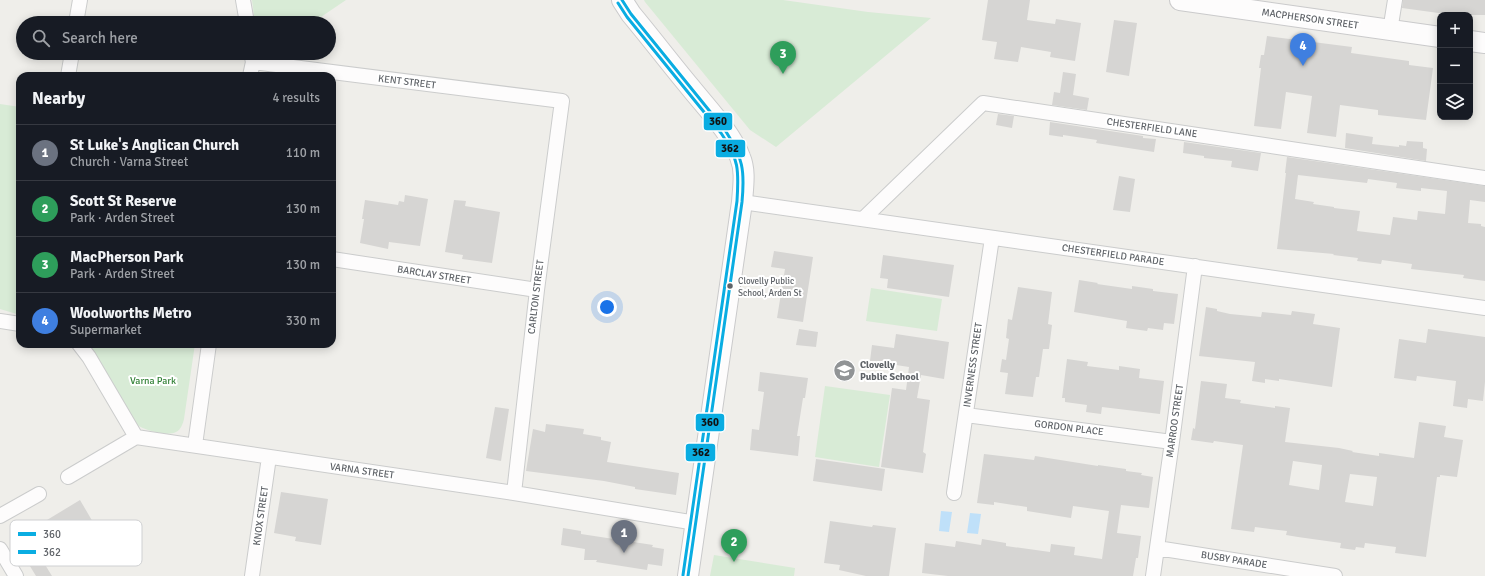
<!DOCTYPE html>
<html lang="en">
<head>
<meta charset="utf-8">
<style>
	body { margin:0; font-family:Signika,sans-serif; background:#20242c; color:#f1f3f6 }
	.controls { position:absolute; right:12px; top:12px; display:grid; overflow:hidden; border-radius:8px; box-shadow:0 2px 10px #0003 }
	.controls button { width:36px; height:36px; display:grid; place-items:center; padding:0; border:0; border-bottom:1px solid #363941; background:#171b24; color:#f1f3f6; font:20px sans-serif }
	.you { position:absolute; left:607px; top:307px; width:14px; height:14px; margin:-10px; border:3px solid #fff; border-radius:50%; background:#1a73e8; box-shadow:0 0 0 6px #1a73e833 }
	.badge { display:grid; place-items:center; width:26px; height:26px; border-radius:50%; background:#919496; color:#fff; font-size:13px; font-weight:700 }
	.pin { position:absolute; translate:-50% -33px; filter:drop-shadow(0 1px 2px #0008) }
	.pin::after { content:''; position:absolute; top:21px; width:14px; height:12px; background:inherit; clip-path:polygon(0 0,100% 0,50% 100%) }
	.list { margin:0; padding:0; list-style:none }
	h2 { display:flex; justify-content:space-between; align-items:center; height:52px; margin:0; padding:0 16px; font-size:17px }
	h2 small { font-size:13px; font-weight:400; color:#9ea1a6 }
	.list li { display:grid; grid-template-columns:26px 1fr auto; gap:12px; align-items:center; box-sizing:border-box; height:56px; padding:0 16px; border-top:1px solid #363941 }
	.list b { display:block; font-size:15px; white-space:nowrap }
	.list p { margin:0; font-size:13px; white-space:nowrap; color:#9ea1a6 }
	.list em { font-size:13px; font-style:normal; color:#9ea1a6 }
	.icon { flex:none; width:22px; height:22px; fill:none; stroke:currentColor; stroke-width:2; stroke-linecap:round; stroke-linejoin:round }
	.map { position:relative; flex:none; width:1485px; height:576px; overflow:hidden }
	.search { position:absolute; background:#171b24; box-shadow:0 2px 10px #0003; left:16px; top:16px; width:320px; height:44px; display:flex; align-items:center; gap:10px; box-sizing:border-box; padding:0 14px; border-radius:22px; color:#9ea1a6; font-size:15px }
	.panel { position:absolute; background:#171b24; box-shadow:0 2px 10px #0003; left:16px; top:72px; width:320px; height:276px; border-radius:12px }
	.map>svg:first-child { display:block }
</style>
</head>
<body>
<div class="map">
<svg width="1485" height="576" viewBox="0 0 1485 576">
	<rect width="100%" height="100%" fill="#efeeea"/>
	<path fill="#d8ebd6" d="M252,0h94l-34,23h-57z
		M644,0h139l85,12 63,6 -155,129 -26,-17 -105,-128z
		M0,104l20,3v208l-20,-6z
		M871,288l71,11 -5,32 -71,-10z
		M88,344h107l-11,75c-1,4 -3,11 -8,13 -9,5 -33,-2 -40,-8z
		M825,386l65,9 -11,72 -64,-10z
		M714,555l81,13 -1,8h-84z"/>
	<path fill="#bfe0f9" d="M941,511l11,1 -3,20 -10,-1z
		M970,513l11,1 -3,20 -11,-1z"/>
	<path fill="#d6d5d3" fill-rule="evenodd" d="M988,0h42l-3,20 28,4 1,-5 25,4 -6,38 -25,-4 1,-5 -30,-5 -3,15 -24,-3 3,-17 -15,-2z
		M1403,0h82v15h-32l-51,-7z
		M1114,20l23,3 -8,53 -23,-4z
		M1267,36l85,11 -1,6 58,8v4l24,3 -7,52 -48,-5v-5l-38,-5 -4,32 -29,-4 5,-37 -26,-4 -5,37 -27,-3 7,-58h-2l2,-13h3z
		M1063,72l13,2 -3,21 16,3 -2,12 -35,-5 2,-13 6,1z
		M998,114l16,2 -2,12 -16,-3z
		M1050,122l93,14v2l13,1 -2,13 -58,-9 1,-3 -34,-5v2l-14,-2z
		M1346,133l27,4 -1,7 27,3v-2l7,1 1,-5 16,1v6l4,1 -1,12 -81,-13z
		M1184,142l77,11 -3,18 -27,-4 1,-6 -28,-3v-2l-21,-3z
		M1287,157l198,29v16l-15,-2 -2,23 13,1v2l4,1v54l-22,-3 1,-3 -53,-6 1,-5 -30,-4 -1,4 -24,-3 1,-3 -25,-3 1,-1 -57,-5 9,-76h-1zM1298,175l69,8 1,-4 29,4 -1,5 25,3v-3l26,3 -2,23 -27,-3 -1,9 -24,-3 -3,18 -33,-4 3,-20 -26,-3v-1l-21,-3 1,-2 -19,-3z
		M1119,176l16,3 -5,33 -17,-2z
		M405,195l23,4 -8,47 -31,-4 -1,7 -28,-6 4,-24h-2l3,-19 33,5 1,-4 5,1z
		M454,200l12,1 -1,5 35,6 -8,51 -30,-4 1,-4 -18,-3z
		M774,251l39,6 -10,65 -26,-4 8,-49 -14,-2z
		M883,255l71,10 -5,32 -62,-9 1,-9 -8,-1z
		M1079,280l19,3 -1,1 35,5v-3l21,3v2l25,3 -4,30 -10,-1 -1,7 -15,-2 -1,3 -21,-3 1,-7 -53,-9z
		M1018,287l34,5 -4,32 4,1 -3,24h-6l-4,28h-3l-3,20 -28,-3 3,-21 -8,-1 2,-13 4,1 3,-21 -3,-1 2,-19 4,1z
		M1206,307l11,2v2l13,3 31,3 1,-5 29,3 1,-4 23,3 -2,10 27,4 -8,59 -53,-8v2l-14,-2v4l-13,-2 3,-19 -56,-6z
		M799,329l19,3 -2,15 -20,-2z
		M1428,329l57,8v45l-2,19 -15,-2 -1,9 -14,-2 3,-25 -39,-5 -1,5 -22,-3 5,-39 27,4z
		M896,334l53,8 -5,37 -23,-4 -4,23 13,2 -7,52 3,2 -3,19 -42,-6 11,-79 14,2 3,-23 -39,-6 2,-16 22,3z
		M1067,359l21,3 -1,4 32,4v-4l21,3 -1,9 25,3 -4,33 -58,-7 -1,7 -15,-2 1,-7 -22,-3v-4h-3z
		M760,372l48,6 -3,20h-2l-6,38h3l-2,20 -48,-6 2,-21 7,1 5,-38 -6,-1z
		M1201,381l26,3 -2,14 16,2 -1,3 35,5v-2l15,2 -5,34 54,6 14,3 -1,1 27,4v-3l35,5 5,-36 27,4 -2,11 19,3 -6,37 -17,-2v2h-3l-11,80 -31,-4 1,-6 -31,-4 -1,5 -8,-1 -1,3 -15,-2 1,-5 -43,-6 -12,-2 1,-4 -32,-4 -1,5 -23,-3 12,-84 -29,-4 -1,2 -22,-3 2,-12 2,1zM1293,461l29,4 -3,25 -30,-5zM1350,474l27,3 -4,29 -28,-4z
		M495,407l14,2 -8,52 -15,-3z
		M546,424l38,5 -1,5 18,3v3l10,2 -4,20 72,11 -3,22 -41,-6v-2l-31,-6 -78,-10 7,-42 12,3z
		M984,454l50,6 1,-4 63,10v-1l28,4v2l16,2 -1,2 12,2 -4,31 -28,-3 -4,28 24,3 -3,22h-2l-3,18h-185l-26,-3 3,-30 30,4 1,-6 25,4 1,-6 24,4v3l44,6 1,-8 24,3 -1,8 28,4 7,-48 -36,-5 -2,12 -44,-7v-4l-33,-5v3l-17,-2z
		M816,459l69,10 -3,22 -69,-10z
		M281,492l47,7 -7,46 -26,-4 1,-4 -22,-4z
		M80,500l17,29 -8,5 4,6 -27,15 -2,-4 -20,12 8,13h-16l-22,-36z
		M830,521l42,6 1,-2 23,3 -7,48h-23l-27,-6 1,-5 -16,-2z
		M563,528l18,3v3l72,11 -1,2 12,2 -2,17 -14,-2 -1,6 -51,-8 1,-2h-13l1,-11 -24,-4z"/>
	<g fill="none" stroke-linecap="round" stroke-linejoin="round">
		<defs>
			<path id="street" d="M243,0l4,23
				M76,23l4,-23
				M1390,31l5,-31
				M253,62l309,39 -25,189 -23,203
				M68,76l4,-23
				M250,76l3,-14 -2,-9
				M742,202l743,106
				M863,219l120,-116 502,75
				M332,259l205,31
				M0,321l20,3
				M79,344l10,13 47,80
				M966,415l206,27
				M136,437l378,56 182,30
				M195,445l14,-101
				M68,477l68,-40
				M954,493l38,-255
				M0,516l39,-22
				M1157,548l178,28
				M0,549l16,27
				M252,576l17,-119
				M1153,576l19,-134 23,-176"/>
			<path id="secondary" d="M622,0l9,14c20,24 39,49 59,73 16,20 42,47 50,70 6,14 3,30 2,45l-54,374
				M1180,0l260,37
				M1470,41l15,2"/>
		</defs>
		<use href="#street" stroke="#cbcccc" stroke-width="16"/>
		<use href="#secondary" stroke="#cacacb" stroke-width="22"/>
		<use href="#street" stroke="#fdfcfc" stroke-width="14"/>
		<use href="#secondary" stroke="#fdfcfc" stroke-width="20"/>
		<defs>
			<path id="bus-1" d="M622,0l9,14 94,116c18,28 20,40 17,72l-54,374"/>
			<path id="bus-2" d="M618,3l9,14 94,116c18,26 18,37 16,68l-54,374"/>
		</defs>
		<use href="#bus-1" stroke="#fff" stroke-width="6"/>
		<use href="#bus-2" stroke="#fff" stroke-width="6"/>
		<use href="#bus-1" stroke="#0aade2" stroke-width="3"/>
		<use href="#bus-2" stroke="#0aade2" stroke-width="3"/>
	</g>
	<defs>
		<symbol id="school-disc" viewBox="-11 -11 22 22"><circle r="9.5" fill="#919496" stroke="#fff"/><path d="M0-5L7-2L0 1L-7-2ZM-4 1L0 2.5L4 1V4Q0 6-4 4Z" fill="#fff"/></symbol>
	</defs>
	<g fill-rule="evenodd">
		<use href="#school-disc" x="832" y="358" width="25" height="25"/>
	</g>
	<circle fill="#5f6368" stroke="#fff" stroke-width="1.5" cx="730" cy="286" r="3.5"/>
	<g text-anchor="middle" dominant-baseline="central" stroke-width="4" stroke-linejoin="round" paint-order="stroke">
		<g font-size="9" fill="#5f6368" stroke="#fff" text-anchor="start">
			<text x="738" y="281">Clovelly Public<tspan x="738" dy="12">School, Arden St</tspan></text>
		</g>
		<g font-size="10" fill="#5f6368" stroke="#fff">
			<text transform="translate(1310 19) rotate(8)">MACPHERSON STREET</text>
			<text transform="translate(407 82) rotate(7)">KENT STREET</text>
			<text transform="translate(1152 128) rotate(8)">CHESTERFIELD LANE</text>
			<text transform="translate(1113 255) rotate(8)">CHESTERFIELD PARADE</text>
			<text transform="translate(434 275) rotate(9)">BARCLAY STREET</text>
			<text transform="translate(536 297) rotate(-83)">CARLTON STREET</text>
			<text transform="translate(973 365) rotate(-82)">INVERNESS STREET</text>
			<text transform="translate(1175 421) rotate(-82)">MARROO STREET</text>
			<text transform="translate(1069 428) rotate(7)">GORDON PLACE</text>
			<text transform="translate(362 471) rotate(8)">VARNA STREET</text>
			<text transform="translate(261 516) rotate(-82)">KNOX STREET</text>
			<text transform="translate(1234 560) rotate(9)">BUSBY PARADE</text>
		</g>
		<g font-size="10" font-weight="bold" fill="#5f6368" stroke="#fff" text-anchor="start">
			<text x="860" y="365">Clovelly<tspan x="860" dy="12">Public School</tspan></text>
		</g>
		<g font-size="10" fill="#348238" stroke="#fff">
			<text x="153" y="381">Varna Park</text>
		</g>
	</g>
	<rect x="10" y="520" width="132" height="46" rx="6" fill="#fff" stroke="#cfd0d2" stroke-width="1"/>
	<rect x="18" y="532" width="18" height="4" fill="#0aade2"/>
	<rect x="18" y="550" width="18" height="4" fill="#0aade2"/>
	<g font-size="11" fill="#5f6368">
		<text x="43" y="538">360</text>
		<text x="43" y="556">362</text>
	</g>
	<g stroke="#fff" stroke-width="1.5">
		<rect x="703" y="112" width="30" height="19" rx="4" fill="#0aade2"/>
		<rect x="715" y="139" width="31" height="19" rx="4" fill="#0aade2"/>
		<rect x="695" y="413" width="30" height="19" rx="4" fill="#0aade2"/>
		<rect x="685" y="443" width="31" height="19" rx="4" fill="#0aade2"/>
	</g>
	<g font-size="11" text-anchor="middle" font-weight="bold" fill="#111">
		<text x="718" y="125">360</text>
		<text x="730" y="152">362</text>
		<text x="710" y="426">360</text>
		<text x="701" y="456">362</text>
	</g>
</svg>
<div class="controls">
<button>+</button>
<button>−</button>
<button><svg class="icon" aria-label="layers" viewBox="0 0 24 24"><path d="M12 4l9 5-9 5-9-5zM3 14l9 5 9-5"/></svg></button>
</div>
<div class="you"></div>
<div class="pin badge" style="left:624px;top:553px;background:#6b7280">1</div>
<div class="pin badge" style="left:734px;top:562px;background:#2e9e5b">2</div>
<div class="pin badge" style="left:783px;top:74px;background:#2e9e5b">3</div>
<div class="pin badge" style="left:1303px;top:66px;background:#3f7fe0">4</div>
<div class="search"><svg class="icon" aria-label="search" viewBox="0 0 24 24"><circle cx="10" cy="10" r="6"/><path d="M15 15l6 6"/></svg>Search here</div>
<section class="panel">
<h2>Nearby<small>4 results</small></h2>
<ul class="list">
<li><span class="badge" style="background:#6b7280">1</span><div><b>St Luke's Anglican Church</b><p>Church · Varna Street</p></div><em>110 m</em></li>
<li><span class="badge" style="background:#2e9e5b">2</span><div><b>Scott St Reserve</b><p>Park · Arden Street</p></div><em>130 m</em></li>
<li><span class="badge" style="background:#2e9e5b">3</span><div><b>MacPherson Park</b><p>Park · Arden Street</p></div><em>130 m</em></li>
<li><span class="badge" style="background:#3f7fe0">4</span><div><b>Woolworths Metro</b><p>Supermarket</p></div><em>330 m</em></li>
</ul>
</section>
</div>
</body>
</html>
